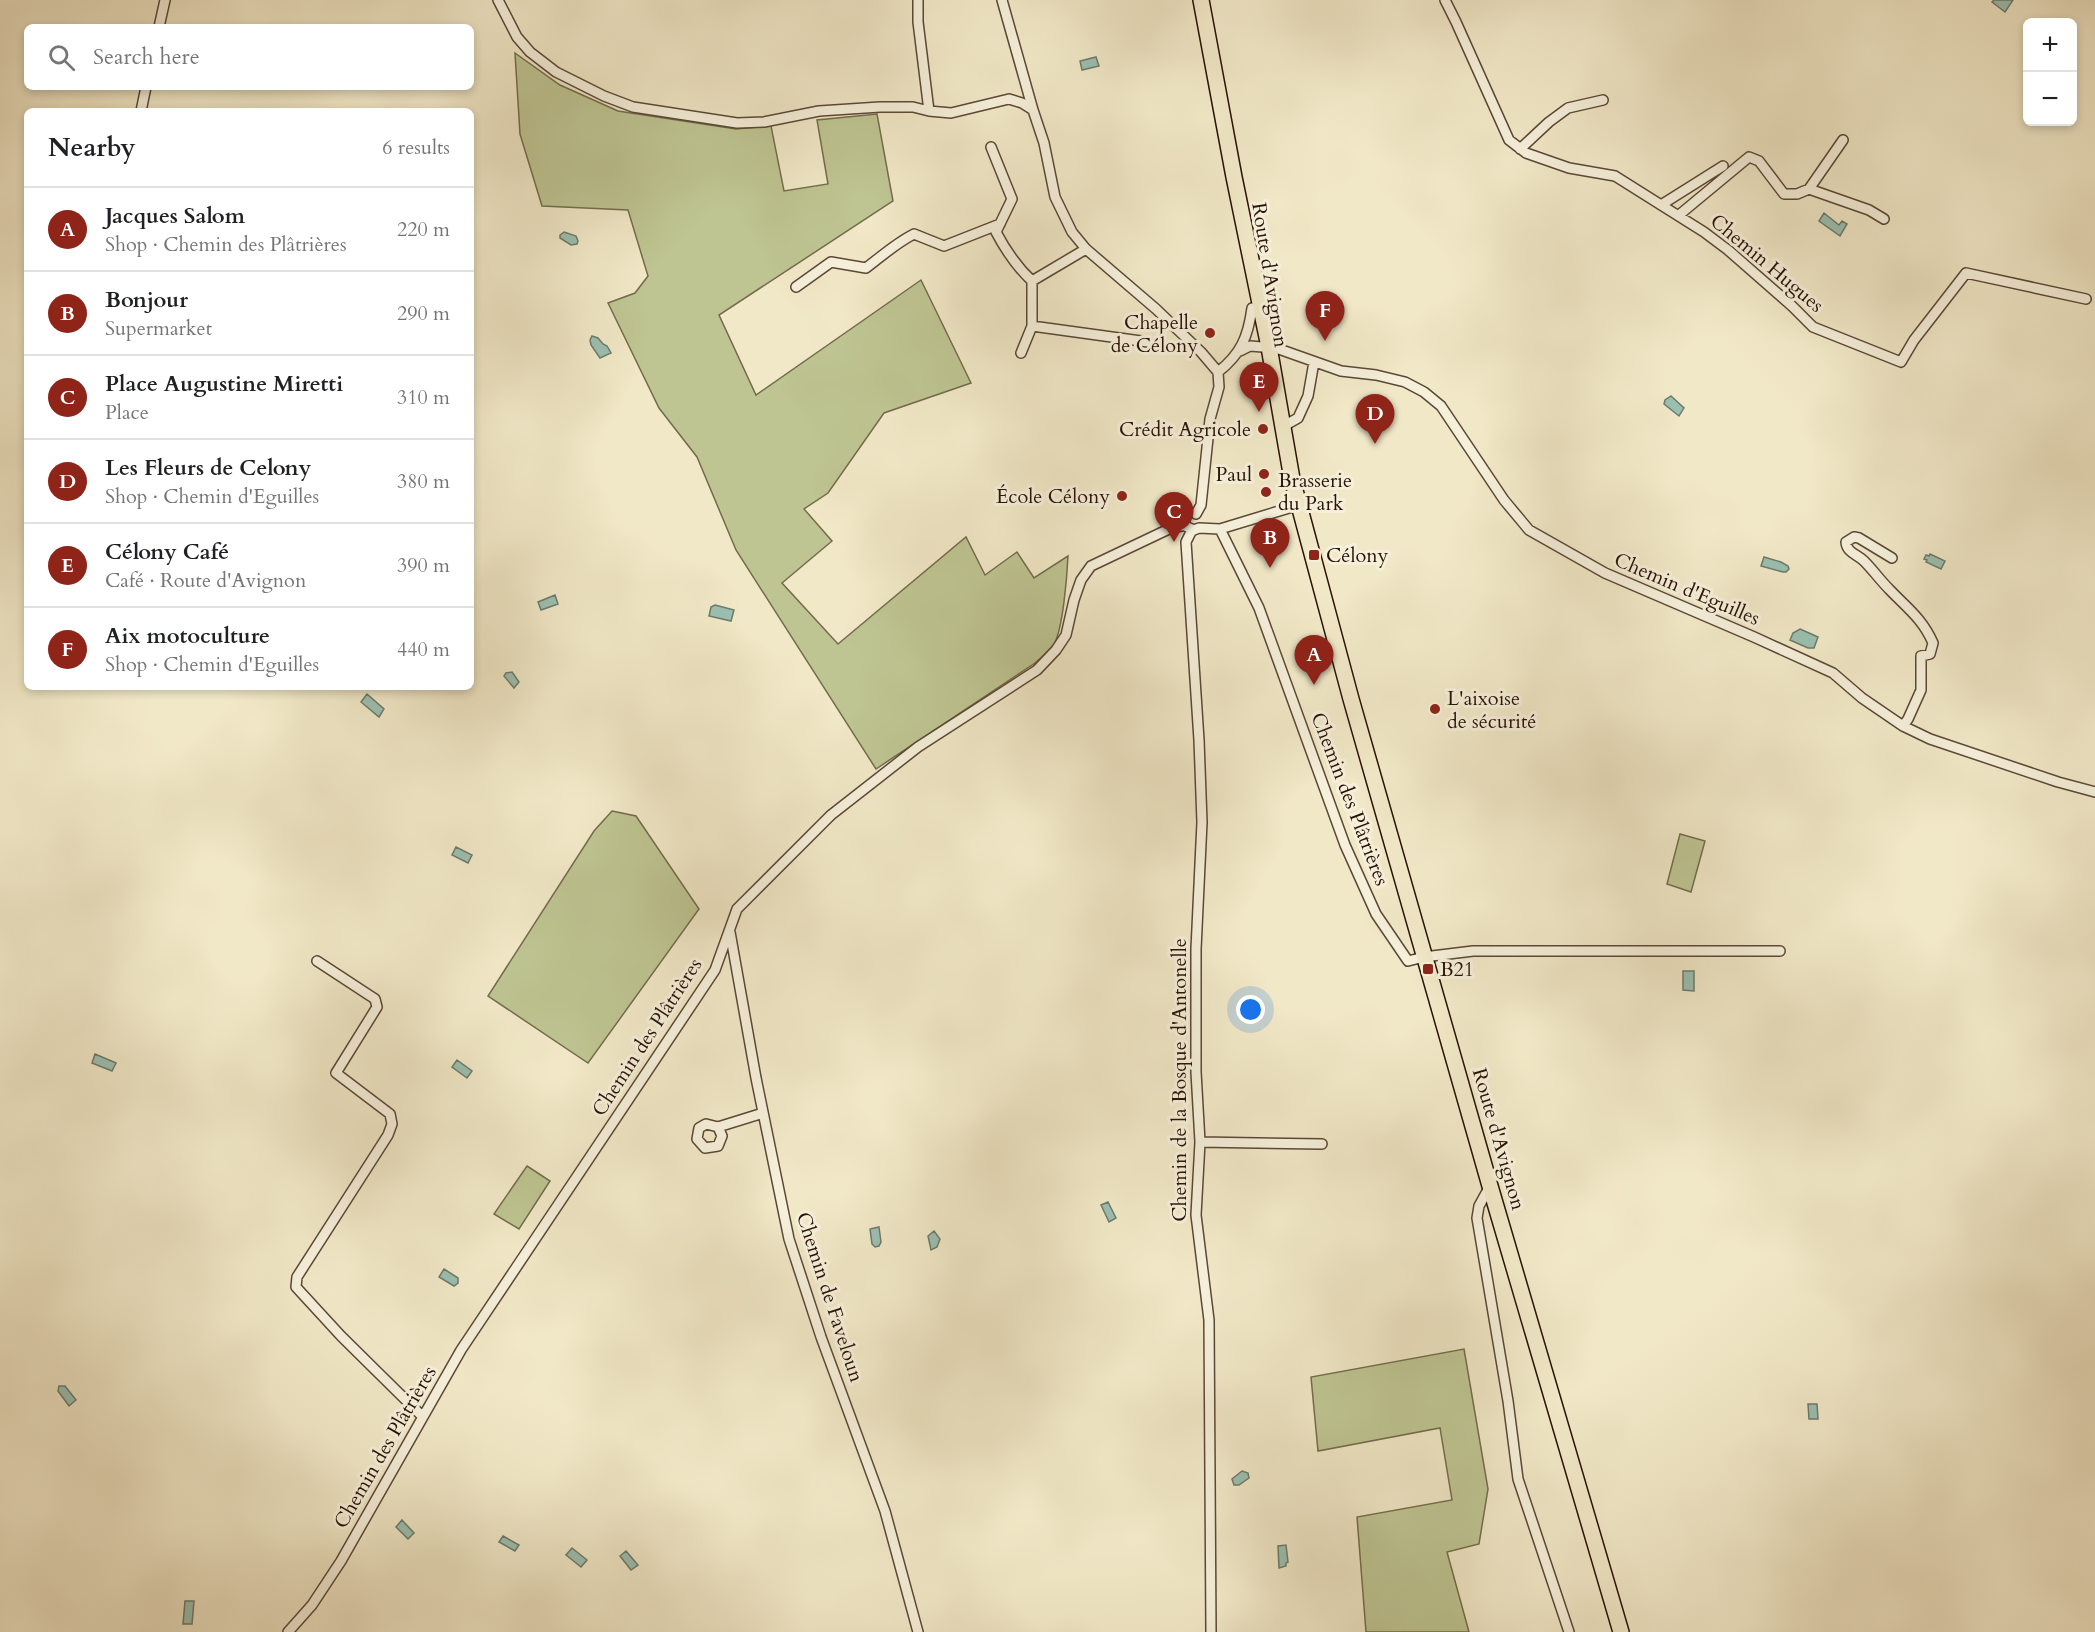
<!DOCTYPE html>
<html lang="en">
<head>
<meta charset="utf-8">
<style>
	body { margin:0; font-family:Cardo,serif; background:#f2f2f2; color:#202124 }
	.controls { position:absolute; right:18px; top:18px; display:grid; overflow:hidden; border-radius:9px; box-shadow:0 3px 9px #0003 }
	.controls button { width:54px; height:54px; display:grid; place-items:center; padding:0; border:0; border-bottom:2px solid #e0e0e0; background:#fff; color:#202124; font:30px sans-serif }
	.you { position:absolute; left:1251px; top:1010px; width:21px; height:21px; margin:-15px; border:4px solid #fff; border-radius:50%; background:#1a73e8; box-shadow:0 0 0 9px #1a73e833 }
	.badge { display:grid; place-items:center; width:39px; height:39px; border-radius:50%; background:#8f2418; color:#fff; font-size:20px; font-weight:700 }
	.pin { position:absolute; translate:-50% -50px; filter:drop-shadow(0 2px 3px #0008) }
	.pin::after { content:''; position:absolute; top:32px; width:21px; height:18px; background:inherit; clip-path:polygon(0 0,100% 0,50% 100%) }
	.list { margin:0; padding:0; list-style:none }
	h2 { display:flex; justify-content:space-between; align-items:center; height:78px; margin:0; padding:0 24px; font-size:26px }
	h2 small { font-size:20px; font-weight:400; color:#757577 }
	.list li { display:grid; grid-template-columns:39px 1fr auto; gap:18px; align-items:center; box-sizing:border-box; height:84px; padding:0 24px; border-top:2px solid #e0e0e0 }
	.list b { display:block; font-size:22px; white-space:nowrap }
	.list p { margin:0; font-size:20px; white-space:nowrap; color:#757577 }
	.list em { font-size:20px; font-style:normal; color:#757577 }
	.icon { flex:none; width:33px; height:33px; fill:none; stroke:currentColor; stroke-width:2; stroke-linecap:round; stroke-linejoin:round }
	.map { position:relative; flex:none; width:2095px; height:1632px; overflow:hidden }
	.search { position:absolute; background:#fff; box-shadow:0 3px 9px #0003; left:24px; top:24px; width:450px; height:66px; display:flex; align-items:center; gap:15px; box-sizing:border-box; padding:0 21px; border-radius:9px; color:#757577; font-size:22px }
	.panel { position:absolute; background:#fff; box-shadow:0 3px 9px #0003; left:24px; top:108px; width:450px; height:582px; border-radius:9px }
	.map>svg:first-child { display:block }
</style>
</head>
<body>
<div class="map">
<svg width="2095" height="1632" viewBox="0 0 2095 1632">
	<rect width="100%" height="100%" fill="#f1e8c7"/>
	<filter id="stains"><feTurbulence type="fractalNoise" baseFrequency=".00333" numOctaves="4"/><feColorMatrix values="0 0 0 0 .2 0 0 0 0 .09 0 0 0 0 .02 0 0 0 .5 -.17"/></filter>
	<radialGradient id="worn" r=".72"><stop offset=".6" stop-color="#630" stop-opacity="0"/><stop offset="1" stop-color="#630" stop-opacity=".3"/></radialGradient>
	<path fill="#bec592" stroke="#736c4c" stroke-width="1.5" d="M515,53l45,32 58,26 118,18 35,-3 13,65 44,-7 -11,-64 60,-6 16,87 -174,114 37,80 165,-115 50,103 -87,30 -56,80 -24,16 28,32 -50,42 56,61 128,-107 19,38 32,-23 17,26 34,-22c-1,20 -5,75 -15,90 -5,7 -13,12 -18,17l-159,106 -140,-219 -39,-93 -38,-49 -51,-105 27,-10 13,-17 -20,-66 -86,-4 -22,-72z
		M612,811l24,5 63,93 -111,154 -100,-67 106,-165z
		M1680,834l25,7 -14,51 -24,-8z
		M527,1166l23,15 -31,48 -25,-15z
		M1464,1349l24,140 -9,55 -32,8 22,80h-103l-9,-115 95,-17 -12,-72 -122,23 -7,-74z"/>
	<path fill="#9bc0b1" stroke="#6d7a6c" stroke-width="1.5" d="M1994,0h19l-8,12 -13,-10z
		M1096,57l3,9 -17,4 -2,-9z
		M1824,213l15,12 3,-4 5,3 -7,12 -21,-15z
		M564,232l12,4 2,5 -1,3 -6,1 -11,-7v-3z
		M592,336l6,2 5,6 4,2 4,7 -11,5 -9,-13 -1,-5z
		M1671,396l13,12 -5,8 -15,-12 1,-4z
		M1930,554l15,7 -4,8 -15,-7 1,-2 -3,-1 2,-4 3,1z
		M1764,557l17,5 7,4 1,3 -3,3h-3l-22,-6z
		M555,595l3,9 -17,6 -3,-8z
		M715,605l19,5 -3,11 -22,-5 2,-9z
		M1800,629l18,8 -4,11h-6l-18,-8 3,-7z
		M512,672l7,10 -5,6 -10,-12 2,-3z
		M367,694l17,15 -5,8 -18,-15z
		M456,847l16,8 -4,8 -16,-8z
		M1683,971h11v20l-11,-1z
		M95,1054l21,9 -4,8 -20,-8z
		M457,1060l15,11 -5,7 -15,-11z
		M1108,1202l8,16 -7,4 -8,-17z
		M879,1227l2,15 -2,4 -4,1 -3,-3 -2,-15z
		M934,1231l6,8 -3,8 -6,3 -3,-14z
		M444,1269l14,9v5l-4,3 -15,-9z
		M59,1386h6l11,14 -7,6 -11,-15z
		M1808,1404h9l1,15h-9z
		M1242,1471l6,2 1,5 -10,7h-5l-2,-6z
		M402,1520l12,13 -6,6 -12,-12z
		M503,1536l16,9 -4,6 -16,-9z
		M1286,1545l2,17 -2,1v3l-7,2 -1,-22z
		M572,1548l15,12 -6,7 -15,-12z
		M626,1551l12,14 -7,5 -11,-14z
		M185,1601h9l-2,23h-9z"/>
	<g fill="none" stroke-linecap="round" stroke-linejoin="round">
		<defs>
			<path id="minor" d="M498,0l19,37 13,15 26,20 48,24 29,11 104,16 27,-1 55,-11 61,-4h33l16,4 22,2 58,-14 13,4 11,7 11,33 11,54 17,35 14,17 70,60 45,43 17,20 1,15 -9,32 -9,86 -5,9
				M918,0v22l11,89
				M1002,0l31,110
				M1445,0l11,22 53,118 17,13 43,15 46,8 89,56 24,18 64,56 21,21 88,35 13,-22 52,-67 120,26
				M159,27l6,-27
				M141,111l5,-24
				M991,147l21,52 -16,33c10,19 20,34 36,49
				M1520,149l29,-27 19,-14 35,-8
				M1809,189l60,21 15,9
				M1661,205l62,-39
				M1679,215l70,-58 10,4 25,33h13l12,-5 34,-49
				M796,287l35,-25 35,6c16,-12 30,-25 48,-34l30,12 56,-22
				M1032,326l116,16
				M1240,351l10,-5 26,2 65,23 35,4 29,7 19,10 17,14 63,94 25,30 76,43 149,64 79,36 29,25 41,28 27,13 128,43 37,10
				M1021,353l11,-27v-45l54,-32
				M1218,372c23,-18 30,-35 34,-64
				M1282,427l16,-9 10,-22 6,-34
				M1187,527l7,3 5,-2 21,1 79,-24
				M1220,529l39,79 86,237 31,69 32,47 16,-4 49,-6h307
				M1192,530l-6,12 13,198 3,82 -6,127v123l4,70 -4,73 13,105 2,312
				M1892,558l-33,-20 -5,-1 -8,5c1,11 11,12 18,19 9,9 16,19 25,28 18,19 33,29 44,54l-3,11 -9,2v34l-13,29 -5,7
				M730,932l26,146 33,161 32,98 64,174 33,121
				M317,961l58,38 2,8 -41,66 54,41 2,10 -4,11 -91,142 -1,10 45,49 81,80
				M706,1124l12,3 4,9 -4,10 -13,2 -8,-9 2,-11z
				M718,1127l45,-14
				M1200,1142l122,2
				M1490,1186l-11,20 -2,12 31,183 10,78 51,153
				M288,1632l24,-27 29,-44 120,-211 254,-380 22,-61 94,-94 87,-68 119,-77 19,-20 10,-15 8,-35 7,-20 10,-14 80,-38 15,-3"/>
			<path id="primary" d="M1201,0l33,177 35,170 23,132 59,220 139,487 131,446"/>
		</defs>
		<use href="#minor" stroke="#5a4836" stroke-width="12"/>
		<use href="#primary" stroke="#281205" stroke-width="18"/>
		<use href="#minor" stroke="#f6f0db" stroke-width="9"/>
		<use href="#primary" stroke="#f1e8c7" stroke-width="15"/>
	</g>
	<g fill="#8f2418" stroke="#f6f0db" stroke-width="2">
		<circle cx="1210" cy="333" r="6"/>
		<circle cx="1263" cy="429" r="6"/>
		<circle cx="1264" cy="474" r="6"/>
		<circle cx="1266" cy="492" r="6"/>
		<circle cx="1122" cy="496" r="6"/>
		<rect x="1308" y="549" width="12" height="12" rx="3"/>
		<circle cx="1435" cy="709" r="6"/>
		<rect x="1422" y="963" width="12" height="12" rx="3"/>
	</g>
	<g text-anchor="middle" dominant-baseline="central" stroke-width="6" stroke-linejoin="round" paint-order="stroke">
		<g font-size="20" fill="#281205" stroke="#f6f0db">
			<text transform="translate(1767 263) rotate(40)">Chemin Hugues</text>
			<text transform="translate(1270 275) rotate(81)">Route d'Avignon</text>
			<text transform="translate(1687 589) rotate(23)">Chemin d'Eguilles</text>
			<text transform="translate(1350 799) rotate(69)">Chemin des Plâtrières</text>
			<text transform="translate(647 1037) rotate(-57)">Chemin des Plâtrières</text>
			<text transform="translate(1179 1080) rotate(-90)">Chemin de la Bosque d'Antonelle</text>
			<text transform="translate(1499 1139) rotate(74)">Route d'Avignon</text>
			<text transform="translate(830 1297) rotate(72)">Chemin de Faveloun</text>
			<text transform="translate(385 1447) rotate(-60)">Chemin des Plâtrières</text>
		</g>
		<g font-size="20" fill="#281205" stroke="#f6f0db" text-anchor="end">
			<text x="1198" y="322">Chapelle<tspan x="1198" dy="23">de Célony</tspan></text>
			<text x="1251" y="429">Crédit Agricole</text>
			<text x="1252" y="474">Paul</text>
			<text x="1278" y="480" text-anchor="start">Brasserie<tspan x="1278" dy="23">du Park</tspan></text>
			<text x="1110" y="496">École Célony</text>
			<text x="1326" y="555" text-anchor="start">Célony</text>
			<text x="1447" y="698" text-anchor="start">L'aixoise<tspan x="1447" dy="23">de sécurité</tspan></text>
			<text x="1440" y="969" text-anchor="start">B21</text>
		</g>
	</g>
	<rect width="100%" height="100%" filter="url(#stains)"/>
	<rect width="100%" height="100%" fill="url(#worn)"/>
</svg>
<div class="controls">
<button>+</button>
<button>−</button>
</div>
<div class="you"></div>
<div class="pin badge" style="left:1314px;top:685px">A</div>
<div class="pin badge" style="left:1270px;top:568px">B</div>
<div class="pin badge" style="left:1174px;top:542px">C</div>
<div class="pin badge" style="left:1375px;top:444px">D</div>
<div class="pin badge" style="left:1259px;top:412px">E</div>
<div class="pin badge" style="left:1325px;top:341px">F</div>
<div class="search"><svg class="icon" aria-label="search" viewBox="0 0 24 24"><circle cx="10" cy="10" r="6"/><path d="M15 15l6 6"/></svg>Search here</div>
<section class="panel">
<h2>Nearby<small>6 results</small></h2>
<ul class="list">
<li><span class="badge">A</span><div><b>Jacques Salom</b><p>Shop · Chemin des Plâtrières</p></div><em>220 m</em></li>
<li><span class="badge">B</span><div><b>Bonjour</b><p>Supermarket</p></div><em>290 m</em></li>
<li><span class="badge">C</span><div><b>Place Augustine Miretti</b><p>Place</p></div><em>310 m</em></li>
<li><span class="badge">D</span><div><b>Les Fleurs de Celony</b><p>Shop · Chemin d'Eguilles</p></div><em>380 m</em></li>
<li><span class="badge">E</span><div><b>Célony Café</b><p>Café · Route d'Avignon</p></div><em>390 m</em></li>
<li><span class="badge">F</span><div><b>Aix motoculture</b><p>Shop · Chemin d'Eguilles</p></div><em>440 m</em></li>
</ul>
</section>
</div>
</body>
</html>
